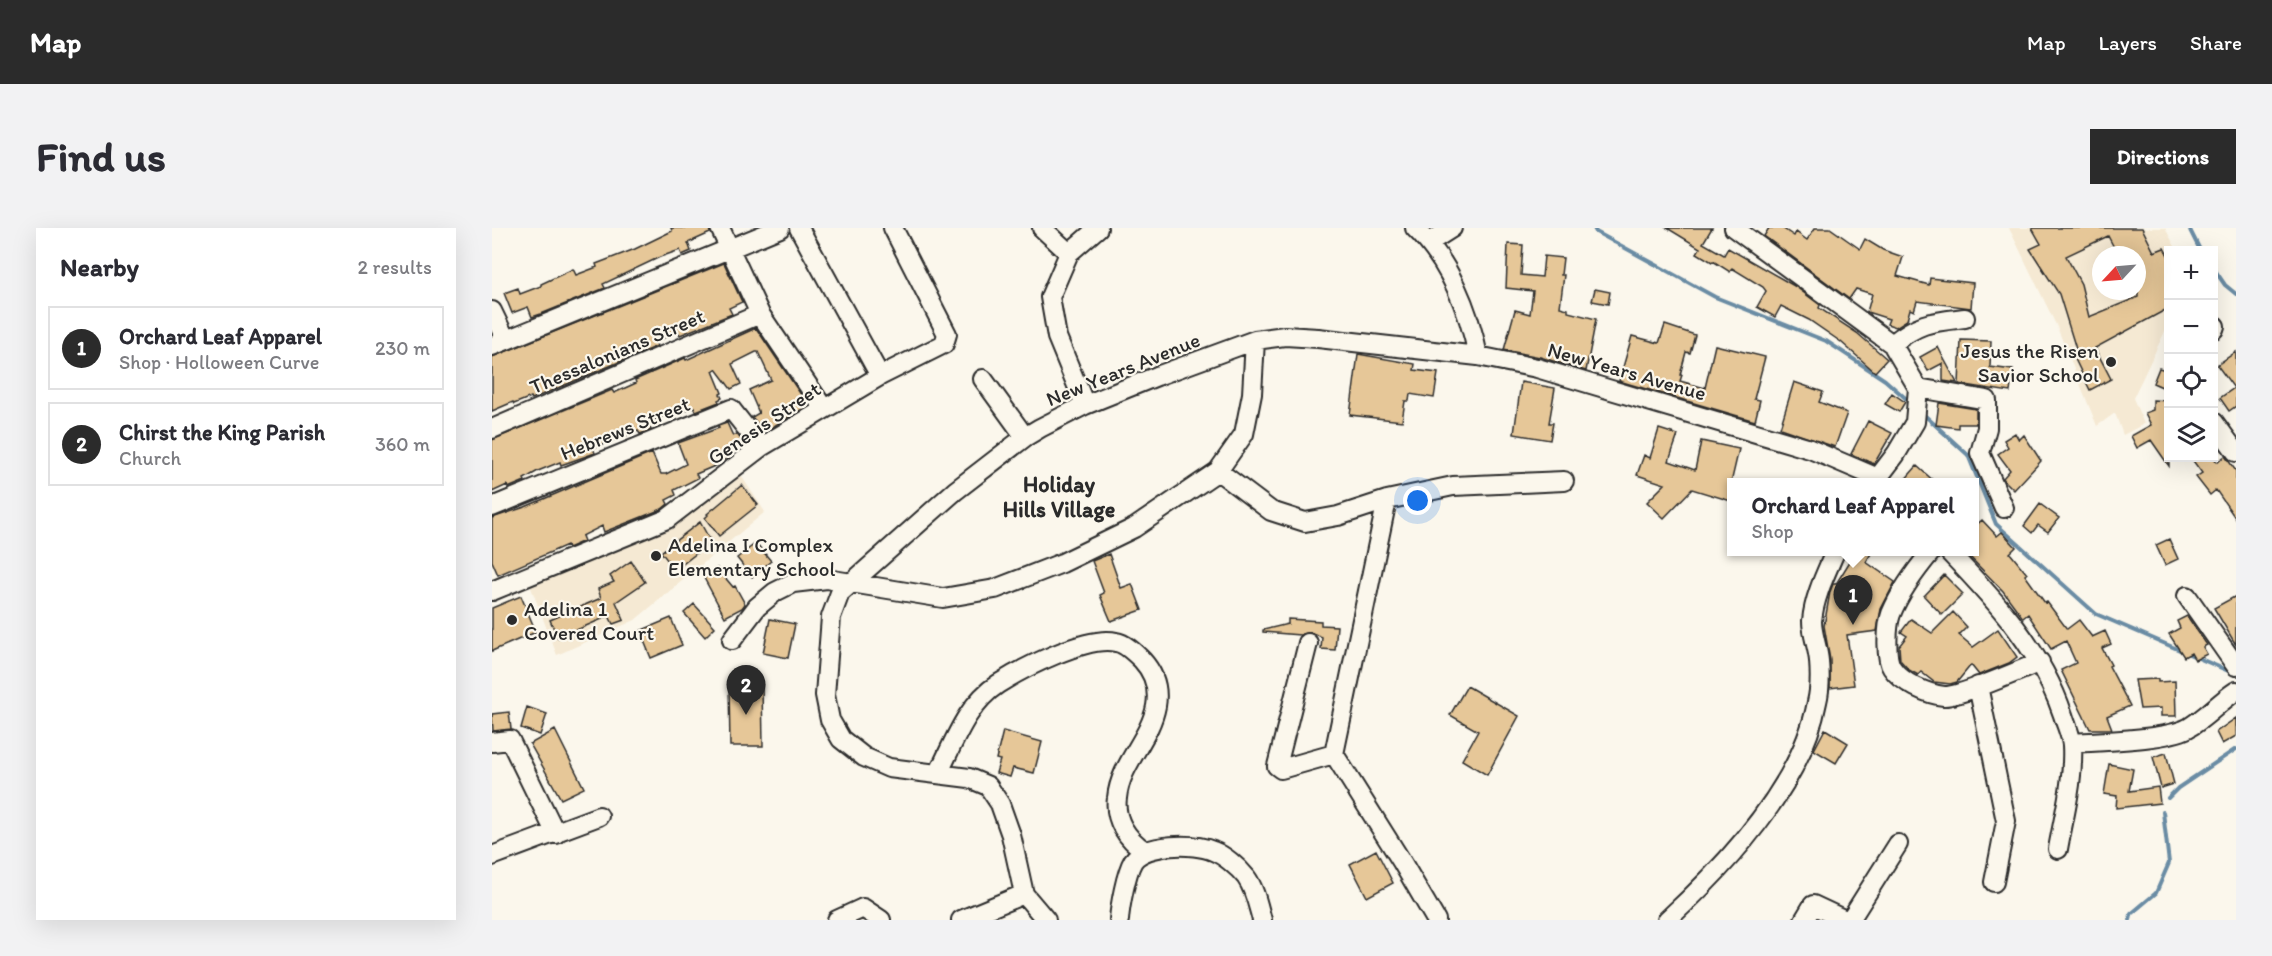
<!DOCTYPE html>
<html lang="en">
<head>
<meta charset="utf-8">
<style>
	body { margin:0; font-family:Itim,sans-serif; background:#f2f2f3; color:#2b2b33 }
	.controls { position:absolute; right:18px; top:18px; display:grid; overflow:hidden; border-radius:0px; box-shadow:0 6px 24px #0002 }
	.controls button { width:54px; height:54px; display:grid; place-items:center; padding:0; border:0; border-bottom:2px solid #e1e1e2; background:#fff; color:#2b2b33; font:30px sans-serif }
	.compass { position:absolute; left:1600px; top:18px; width:54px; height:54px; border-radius:50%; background:#fff; box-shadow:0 6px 24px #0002; rotate:244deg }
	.you { position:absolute; left:926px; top:273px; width:21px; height:21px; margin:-15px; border:4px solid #fff; border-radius:50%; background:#1a73e8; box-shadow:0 0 0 9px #1a73e833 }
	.badge { display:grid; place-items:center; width:39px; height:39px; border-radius:50%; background:#2b2b2b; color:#fff; font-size:20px; font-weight:700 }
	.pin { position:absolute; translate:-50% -50px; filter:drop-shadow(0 2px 3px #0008) }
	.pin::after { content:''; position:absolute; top:32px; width:21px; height:18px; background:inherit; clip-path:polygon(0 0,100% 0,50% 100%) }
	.popup { position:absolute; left:1235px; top:250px; width:252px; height:78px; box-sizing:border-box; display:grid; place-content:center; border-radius:0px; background:#fff; filter:drop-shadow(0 2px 4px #0005); font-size:20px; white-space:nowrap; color:#7c7c81 }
	.popup b { font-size:22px; color:#2b2b33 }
	.popup::after { content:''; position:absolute; left:50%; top:100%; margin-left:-12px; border:12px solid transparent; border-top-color:#fff }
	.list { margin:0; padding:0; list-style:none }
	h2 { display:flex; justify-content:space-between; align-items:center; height:78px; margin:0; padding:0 24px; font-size:26px }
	h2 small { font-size:20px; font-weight:400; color:#7c7c81 }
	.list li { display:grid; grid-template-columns:39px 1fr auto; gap:18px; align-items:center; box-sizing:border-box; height:84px; margin:0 12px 12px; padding:0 12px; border:2px solid #e1e1e2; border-radius:0px }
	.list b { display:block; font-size:22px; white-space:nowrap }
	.list p { margin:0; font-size:20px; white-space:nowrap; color:#7c7c81 }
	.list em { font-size:20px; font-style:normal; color:#7c7c81 }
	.icon { flex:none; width:33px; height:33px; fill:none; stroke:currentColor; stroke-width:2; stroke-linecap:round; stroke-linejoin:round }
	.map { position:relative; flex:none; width:1744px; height:692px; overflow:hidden; border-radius:0px }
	header { display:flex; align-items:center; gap:36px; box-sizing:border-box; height:84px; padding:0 30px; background:#2b2b2b; color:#fff }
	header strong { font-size:28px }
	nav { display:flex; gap:33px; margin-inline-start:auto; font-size:21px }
	.intro { display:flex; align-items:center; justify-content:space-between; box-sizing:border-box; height:144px; padding:0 36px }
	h1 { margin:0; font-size:42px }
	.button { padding:15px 27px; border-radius:0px; background:#2b2b2b; color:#fff; font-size:21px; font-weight:700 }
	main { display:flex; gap:36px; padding:0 36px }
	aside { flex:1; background:#fff; border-radius:0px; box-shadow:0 6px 24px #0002 }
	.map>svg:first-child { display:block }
</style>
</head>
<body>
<header>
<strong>Map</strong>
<nav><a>Map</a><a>Layers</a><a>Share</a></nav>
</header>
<div class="intro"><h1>Find us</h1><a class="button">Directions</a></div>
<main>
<aside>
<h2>Nearby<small>2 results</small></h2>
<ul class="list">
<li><span class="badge">1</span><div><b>Orchard Leaf Apparel</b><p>Shop · Holloween Curve</p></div><em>230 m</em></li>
<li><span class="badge">2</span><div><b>Chirst the King Parish</b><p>Church</p></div><em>360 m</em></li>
</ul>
</aside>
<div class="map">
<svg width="1744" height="692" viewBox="0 0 1744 692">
	<rect width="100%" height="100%" fill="#fbf7ec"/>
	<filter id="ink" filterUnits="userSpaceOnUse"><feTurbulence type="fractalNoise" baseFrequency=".0167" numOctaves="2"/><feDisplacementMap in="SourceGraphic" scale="12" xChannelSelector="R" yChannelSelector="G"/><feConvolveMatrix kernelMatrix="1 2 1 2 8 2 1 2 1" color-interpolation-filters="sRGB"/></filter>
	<g filter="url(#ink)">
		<path fill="#f5e9d3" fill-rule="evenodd" d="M1517,0h156l12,22h-9v75l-35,73 11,26 -21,11 -8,-22 -18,13 -40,-99zM1609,27h36v36h-36z
			M248,246l25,38 -130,108 -78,35 -27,-70 137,-58z"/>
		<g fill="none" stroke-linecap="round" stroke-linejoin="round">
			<path stroke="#6b8ca4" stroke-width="4" d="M1102,0l2,4 119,65 111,44 59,39 26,23
				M1697,0l11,22
				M1722,41l11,16 11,9
				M1429,184l47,43 28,69 100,90 137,59
				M1676,570l10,-10 58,-39
				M1638,692l1,-6 25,-21 13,-30 -6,-51"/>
		</g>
		<path fill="#e6c798" stroke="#2b2b2b" stroke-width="1.5" fill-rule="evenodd" d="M179,0h38l1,5 -22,10 3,8 -9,4 -2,-5 -20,7 -57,27 2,4 -64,26 -9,3 -4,-10 -16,6 -8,-20 14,-5 2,6 21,-8v-2l32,-15 3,6 21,-8 -1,-3 39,-15 37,-18z
			M1175,0h45l-9,15 21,12 4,-7 68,39 24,18 -1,3 38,25 30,26 -12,13 -34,-30 -32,-22 -28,-14 -6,11 -18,-10 9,-16 -3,-4 -31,-19 -2,4 -17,-11 -1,1 -15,-9 3,-5z
			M1277,0h13l12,8 2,-4 11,8 8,-12h15l30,21 5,-10 18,11 20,7 -6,19 32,9 1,-7 43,5 -2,25 -54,-7 -3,10 -4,-2 -3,11 -11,7 -9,-3 2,-5 -22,-7 5,-18 -16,-5 -7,10 -85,-63z
			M1540,0h110l12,24 10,-4 5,9v51l-74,40 16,31 -21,11 -19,-39 5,-2 -17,-55 -29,-45 11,-5zM1616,8l10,19h19l1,42 -49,20 -8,-33 -15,-28z
			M1016,16l15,1 -2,30 21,2 2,-21 19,2 -2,17h3l-4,32 8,2v3l28,7 -10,52 -46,-14 -36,-7 11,-40 15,4 3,-23 -27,-3z
			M232,35l18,39 -13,6 3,6 -52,21 -2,-4 -23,11 2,4 -125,53 -1,-2 -17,7 -1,-2 -21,9v-54z
			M1103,61l15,3 -2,12 -16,-3z
			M1173,97l30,10 -5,18 -4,-1 -6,23h2l-2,6 25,7 10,-43 50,12 -11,42 6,1 -5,21 -136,-40 13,-45 27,7z
			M264,100l52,77 -2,2 -42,25 -12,-15 7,-4 -10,-23 22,-10 -13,-28h-2l-24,12 9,20 -10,5 -15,-20 -3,2 9,22 -2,1 2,4 -4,2 1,2 -23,9 -2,-4 -20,8 -1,-3 -25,11 3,7 -11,4 -2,-3 -22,8 -23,9 2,5 -34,12 -1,-3 -22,9 -14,8 1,2 -17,7 -1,-3 -15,7v-52l120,-50 2,3 22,-10 -1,-3 50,-22 1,2z
			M1469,112l30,1 -1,26 23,3 -3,22 -51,-8z
			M1446,119l5,10 14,26 -14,-2v-18l-15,8 -8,-14z
			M1744,124v54l-7,5 -9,-13 14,-10 -17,-23z
			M866,126l57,10 -1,6 24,3 -4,25 -24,-4 -1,7h-4l-3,20 -52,-6z
			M1667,140l10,3v19l-16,-7z
			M1029,154l34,6 -6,35h4l-3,17 -36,-6z
			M1302,154l29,10 -4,10 28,11 -12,34 -55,-19z
			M1400,165l13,9 -6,10 -14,-8z
			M1661,172l16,1v65l-18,-26 -14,8 -6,-12 20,-11 -6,-12 8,-3z
			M1447,175l37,6v15h-18v4l-22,-3z
			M1376,193l24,12 -18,31 -23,-10z
			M235,195l6,13 4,-2 8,11 -28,20 -21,9 2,4 -24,12 2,5 -10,5 2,4 -6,5 -58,23 -2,-6 -20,10 2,5 -16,7 -1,-3 -69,30 -6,-14v-43l33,-11 127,-54 9,21h5l20,-10 -8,-21 41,-15 -1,-2z
			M1167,201l19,6 -9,26 26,9 6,-29 38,8 -8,34v18l-39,-12 -28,29 -17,-16 18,-18 -28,-9 7,-20 6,3z
			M1523,205l4,7 5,-5 17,26 -27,29 -9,-9 -2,-3 7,-8 -12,-16 10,-7 -4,-7z
			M1733,228l11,15v48l-20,-29 -6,5 -14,-18 6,-4 -11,-15h23l3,4z
			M1425,238l19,17h-34z
			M250,257l16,20 -39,31 -14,-18 3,-3 -1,-1z
			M1548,276l19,14 -11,14 -10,-7 -6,8 -8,-7z
			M1490,292l15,16 5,-4 14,15 -6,6 17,21 -2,1 20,28 2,-1 20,27 12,-9 13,17 13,-6 6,13 -9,4 9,17 -2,1 21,40 -23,10 5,13h-22l-29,-59 15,-7 -10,-22 -15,8 -23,-35 -5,4 -20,-27 -38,-39h9v-25z
			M208,294l11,20 -36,28 -14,-18z
			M1677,311l9,20 -13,6 -9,-20z
			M264,315l15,18 -19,16 -15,-19z
			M1367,324h13l-6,10 29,20 -14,27 -4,22 -30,4 7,50 -24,3v-28l-6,-34 6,-34 3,-8h3l16,-26 2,1z
			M617,326l12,34 11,-4 10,26 -31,11 -11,-26 4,-2 -12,-32z
			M139,333l14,21 -29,20 8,18 -11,4 -4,-8 -51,22 -8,-18 51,-22 -3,-9 16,-7 -4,-6z
			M225,340l16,19 2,-1 10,18 -3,4 -17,9 -21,-39z
			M1452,347l19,19 -21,21 -18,-19z
			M29,368l15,36 -44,19v-43z
			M1744,368v49l-22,-37z
			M202,376l21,23 -10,10 -21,-24z
			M1461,384l14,15 -8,8 14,12 25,-18 19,28 -8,6 -30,12 -8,-10 -14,17 -7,2 -16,-2 -13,-10 -3,3 -9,-5 -9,-10 -1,-14 8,-10 -6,-4 10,-13 21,14z
			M1695,388l20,29 -4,2 4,7 -12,6 -4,-7 -7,4 -15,-23 11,-6 -3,-7z
			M179,390l11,27 -31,13 -11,-27z
			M278,391l25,5 -7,34 -25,-5z
			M796,391l33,2v4l16,1 -2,24 -14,-1 1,-12 -12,-5 -10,3 -37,-3v-2l25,-6z
			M1666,451v3l17,-1 1,35h-15v-8l-21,1 -5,-29z
			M237,457h33l1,61h-33z
			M975,458l52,30 -32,59 -25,-15 16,-29 -28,-16z
			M35,479l20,7 -7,21 -19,-7z
			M17,484l2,17 -18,2 -1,-17z
			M1744,490v18l-14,8 -6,-12z
			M1333,501l23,14 -12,20 -22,-13z
			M63,502l29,58 -23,11 -31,-55z
			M511,503l39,11 -8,31 -21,-5 -3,9 -14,-4 4,-13 -4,-1z
			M1674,525l8,31 -13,4 -8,-31z
			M1617,536l24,5 -4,22 29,-4 2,16 -44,5 1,-12 -13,-2z
			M884,622l17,33 -26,14 -17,-33z"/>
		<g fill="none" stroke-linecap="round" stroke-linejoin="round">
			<defs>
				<path id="minor" d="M228,0l40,86 64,95
					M307,0l81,148
					M550,0l27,25
					M923,0c34,33 54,82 63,128
					M1242,0l158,116 26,44 -3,34 -19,32 -22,29
					M938,14l22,-14
					M0,83l14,29
					M1722,101l1,-3
					M1400,116c28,-22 39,-22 73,-26
					M0,118l288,-118
					M491,151l42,58
					M1426,160l69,12v28l-7,25 24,55
					M593,177l-28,-68 -7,-40 19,-44 29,-25
					M1722,194l22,30
					M0,201l268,-115
					M726,243l53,40 34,11 33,-6 49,-16 66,-14 111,-5
					M895,272l-53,254 68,108 34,58
					M0,279l239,-98 30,38
					M1439,324c-15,18 -31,40 -40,62 -4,11 -6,44 1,54 10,15 35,26 52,28 15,1 79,-27 96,-34
					M1457,324c46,48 92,97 114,163 3,10 8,20 9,30 2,35 -8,70 -14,104
					M0,363l175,-72 94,-72 119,-71 64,-32 3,-10 -54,-106
					M1695,368l49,70
					M240,412l25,-33 18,-15 18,-9 34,-4 116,19 52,-9 67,-26 72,-35 84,-57 26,-37 8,-40 3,-54
					M816,415l-31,123 4,3 53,-15
					M1486,458l28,135 -12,61
					M0,514l18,-2 46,94
					M1580,515c28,-2 93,-3 116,-15 18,-10 31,-26 48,-37
					M446,546c16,-32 29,-70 60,-90 25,-16 90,-49 118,-42 9,1 20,12 26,18 12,13 17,28 14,46 -6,33 -36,58 -39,92 -3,22 10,41 28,53
					M0,628l107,-40
					M345,692l26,-12 18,12
					M469,692l63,-26
					M554,692l-22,-26 -13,-59 -11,-31 -12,-18 -19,-8 -80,-10 -25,-11 -23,-18 -11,-19 -5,-25 6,-78 9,-24 115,-102 70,-54 15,-9 45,-23 72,-29 98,-36 30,-4 33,2 160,18 59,12 273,81 68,29 4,5
					M627,692c1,-14 7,-47 14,-59 13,-18 61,-18 80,-10 11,4 25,16 33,26 9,12 12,29 16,43
					M1175,692c60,-55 135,-136 150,-218 3,-12 3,-29 2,-41 -1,-13 -7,-27 -7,-40 2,-24 14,-48 23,-69
					M1312,692l9,-15 32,15
					M1358,692l48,-76"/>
			</defs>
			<use href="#minor" stroke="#2b2b2b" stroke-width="22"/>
			<use href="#minor" stroke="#fbf7ec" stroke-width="18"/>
		</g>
	</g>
	<g fill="#2b2b2b" stroke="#fbf7ec" stroke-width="2">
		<circle cx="1619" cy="134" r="6"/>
		<circle cx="164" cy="328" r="6"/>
		<circle cx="20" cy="392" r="6"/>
	</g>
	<g text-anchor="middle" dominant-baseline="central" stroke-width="4.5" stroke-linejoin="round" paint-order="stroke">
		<g font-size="21" fill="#2b2b2b" stroke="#fbf7ec" text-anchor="start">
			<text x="1607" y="122" text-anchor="end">Jesus the Risen<tspan x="1607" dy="24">Savior School</tspan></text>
			<text x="176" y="316">Adelina I Complex<tspan x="176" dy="24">Elementary School</tspan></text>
			<text x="32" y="380">Adelina 1<tspan x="32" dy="24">Covered Court</tspan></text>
		</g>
		<g font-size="21" fill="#2b2b2b" stroke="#fbf7ec">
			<text transform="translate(125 123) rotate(-23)">Thessalonians Street</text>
			<text transform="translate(631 141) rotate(-22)">New Years Avenue</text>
			<text transform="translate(1135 143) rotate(16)">New Years Avenue</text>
			<text transform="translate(272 195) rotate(-34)">Genesis Street</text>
			<text transform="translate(133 200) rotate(-22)">Hebrews Street</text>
		</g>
		<g font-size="22" font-weight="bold" fill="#2b2b2b" stroke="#fbf7ec">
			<text x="567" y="256">Holiday<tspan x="567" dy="25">Hills Village</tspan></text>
		</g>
	</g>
</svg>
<div class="controls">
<button>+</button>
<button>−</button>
<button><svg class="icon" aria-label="locate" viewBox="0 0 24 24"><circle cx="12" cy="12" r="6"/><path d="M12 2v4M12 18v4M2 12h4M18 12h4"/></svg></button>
<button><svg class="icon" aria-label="layers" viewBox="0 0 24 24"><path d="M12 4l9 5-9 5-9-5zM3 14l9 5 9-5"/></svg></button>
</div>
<svg class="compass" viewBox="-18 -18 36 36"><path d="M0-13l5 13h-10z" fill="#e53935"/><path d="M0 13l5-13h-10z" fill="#7c7c81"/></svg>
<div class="you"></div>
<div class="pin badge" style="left:1361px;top:397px">1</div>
<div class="popup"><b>Orchard Leaf Apparel</b>Shop</div>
<div class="pin badge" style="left:254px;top:487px">2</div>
</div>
</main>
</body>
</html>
